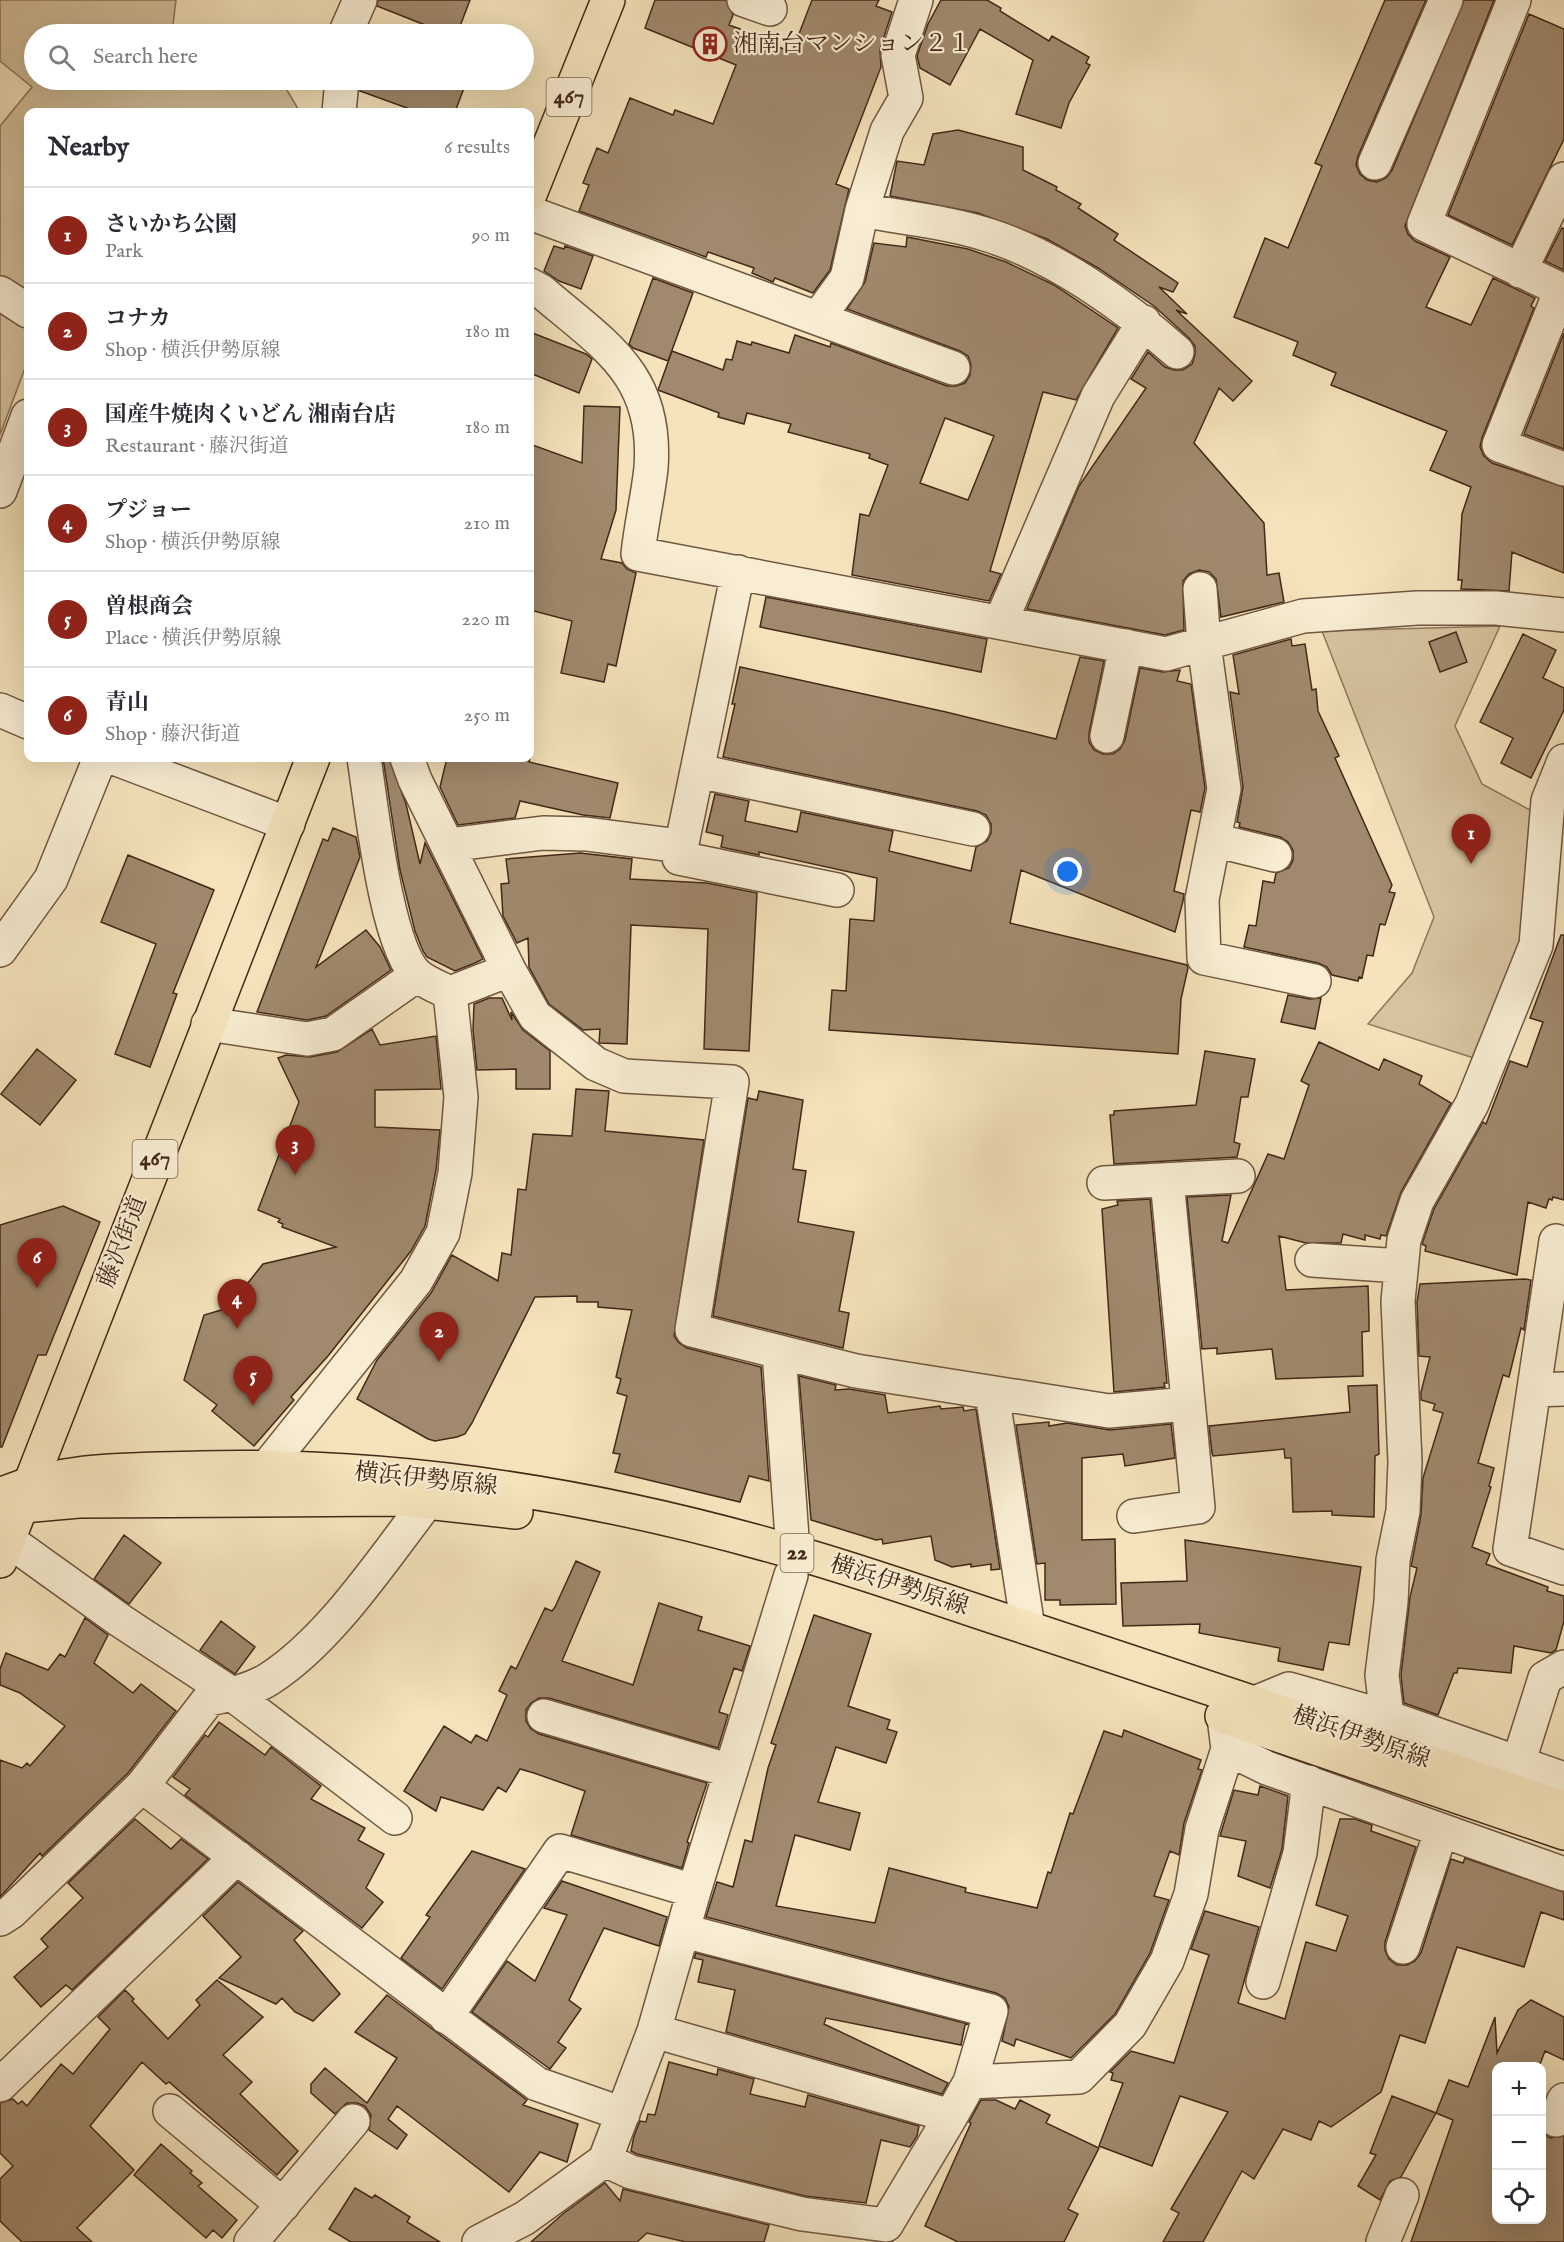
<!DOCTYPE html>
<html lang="en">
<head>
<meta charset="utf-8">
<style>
	body { margin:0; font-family:"IM FELL English","Noto Serif JP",serif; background:#f7f7f7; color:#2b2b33 }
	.controls { position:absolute; right:18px; bottom:18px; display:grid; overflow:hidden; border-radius:12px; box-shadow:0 6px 24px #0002 }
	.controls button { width:54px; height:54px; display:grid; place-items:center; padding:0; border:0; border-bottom:2px solid #e1e1e2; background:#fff; color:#2b2b33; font:30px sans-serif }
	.you { position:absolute; left:1068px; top:872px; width:21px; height:21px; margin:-15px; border:4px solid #fff; border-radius:50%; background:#1a73e8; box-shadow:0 0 0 9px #1a73e833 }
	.badge { display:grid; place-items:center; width:39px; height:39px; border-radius:50%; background:#8f2418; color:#fff; font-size:20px; font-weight:700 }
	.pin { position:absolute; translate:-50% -50px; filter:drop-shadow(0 2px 3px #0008) }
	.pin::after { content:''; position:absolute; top:32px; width:21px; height:18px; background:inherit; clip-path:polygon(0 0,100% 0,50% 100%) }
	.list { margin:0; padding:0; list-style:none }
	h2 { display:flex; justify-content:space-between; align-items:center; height:78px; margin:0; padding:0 24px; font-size:26px }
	h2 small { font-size:20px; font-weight:400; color:#7c7c81 }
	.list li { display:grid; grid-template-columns:39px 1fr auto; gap:18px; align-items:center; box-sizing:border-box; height:96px; padding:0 24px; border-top:2px solid #e1e1e2 }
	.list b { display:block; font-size:22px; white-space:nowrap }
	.list p { margin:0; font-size:20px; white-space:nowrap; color:#7c7c81 }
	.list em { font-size:20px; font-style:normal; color:#7c7c81 }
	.icon { flex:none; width:33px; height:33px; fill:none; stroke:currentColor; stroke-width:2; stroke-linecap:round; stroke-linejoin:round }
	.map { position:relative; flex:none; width:1564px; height:2242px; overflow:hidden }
	.search { position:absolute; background:#fff; box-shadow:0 6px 24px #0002; left:24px; top:24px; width:510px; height:66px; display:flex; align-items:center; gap:15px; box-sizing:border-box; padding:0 21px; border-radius:33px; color:#7c7c81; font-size:22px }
	.panel { position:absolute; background:#fff; box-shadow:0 6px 24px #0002; left:24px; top:108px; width:510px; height:654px; border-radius:12px }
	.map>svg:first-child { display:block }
</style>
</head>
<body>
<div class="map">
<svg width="1564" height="2242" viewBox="0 0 1564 2242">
	<rect width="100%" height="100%" fill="#f4e3bb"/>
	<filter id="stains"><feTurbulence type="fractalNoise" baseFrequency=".00333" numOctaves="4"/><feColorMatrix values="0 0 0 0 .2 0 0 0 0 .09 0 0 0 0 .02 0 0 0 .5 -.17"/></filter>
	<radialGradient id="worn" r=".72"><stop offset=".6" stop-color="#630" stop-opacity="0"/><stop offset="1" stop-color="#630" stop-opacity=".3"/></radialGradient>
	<path fill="#d6c39f" stroke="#8d765c" stroke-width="1.5" d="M0,0h176l-3,25 28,9h-167v46h247l19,32h-272v248l-28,75v-309l32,-39 -32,-26z
		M1500,626l-45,100 27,58 48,26 -5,143 -45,107 -112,-36 44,-51 22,-56 -112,-286z"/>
	<path fill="#a0896d" stroke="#442818" stroke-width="1.5" fill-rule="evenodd" d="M378,0h92l-13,34h-21l-13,-5 2,-4 -48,-19z
		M655,0h71l7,15 -4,10 11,4 -2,3 54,20 20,-52h67l-3,6 16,6 -12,37 1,18 -45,117 13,5 -19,81 -17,23 -38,-15 -2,4 -21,-9 2,-5 -46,-16 -2,5 -127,-46 10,-26 -6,-2 14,-35 11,5 22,-55 43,17 2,-5 38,14 23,-59 -91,-37z
		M941,0h46l14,8 -1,3 49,30 3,-5 37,21 -3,6 4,2 -21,38 -8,25 -45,-14 17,-54 -53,-31 -30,56 -30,-17 -3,-12 11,-32z
		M1385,0h41l-68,156 -2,9 4,9 7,6 10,2 9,-4 6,-8 72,-170h30l-89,226 3,8 7,7 35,16 -24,50 45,18 22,-47 42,20 -4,8 3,2 -52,130 -2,9 4,9 8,7 72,24v86l-52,-21 -3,39 -48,-2 1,-9h-4l4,-66 9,-27 -41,-17 17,-39 -116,-46 5,-12 -43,-18 5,-13 -64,-25 31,-79 23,10 34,-82 -7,-3z
		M1529,14l35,15v110l-52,106 -64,-30z
		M360,80h107l-12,32h-37l-58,-21z
		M958,130l65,17v23l34,17 -1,3 25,14 -3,4 40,26 -4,6 64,43 -5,9 -14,-5 28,27 -11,-4 76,71 -19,20 -14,-13 -25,55 70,80 3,52 12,-2 5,29 -63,15 -5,-38 -7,-7 -10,-2 -10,4 -6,7 1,49 -19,5 -138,-26 52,-123 67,-98 -15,-9 17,-27 17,15 9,3h9l9,-6 3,-9v-9l-6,-8 -35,-32 -56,-38 -51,-29 -69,-26 -88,-17 7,-35 27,4 9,-31z
		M1562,228l2,1v41l-19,-9z
		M907,237l61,12 38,13 48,23 64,43 -42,72 -33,-8 -53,179 11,3 -12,27 -137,-26 8,-61 9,2 19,-51 -19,-7 1,-4 -82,-22 3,-8 -44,-11 -3,11 -26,-7 1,-4 -61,-23 14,-39 51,19 3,-11 6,1 5,-19 14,4 1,-3 37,11 6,-18 35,12 1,-4 116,43h9l9,-3 5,-8 1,-10 -3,-9 -8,-5 -113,-42 18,-27 9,-39 32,4zM945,418l49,18 -26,64 -48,-17z
		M554,246l10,3 1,-3 28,10 -12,33 -22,-8 -15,-10z
		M653,278l40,15 -25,68 -35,-13 -4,-4z
		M530,332l56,22 6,5 -13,34 -49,-20z
		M1564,333v116l-40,-15z
		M584,406l36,1 -4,103 -15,49 21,4 5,6 9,4 -20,93 -8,-2 -4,18 -43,-9 11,-52 -42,-11v-166l52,19z
		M766,597l221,42 -6,33 -221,-45z
		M1456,632l11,30 -27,10 -11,-30z
		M1523,634l33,16 -13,28 21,10v22l-33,68 -30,-15 12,-25 -33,-16z
		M1291,639l1,7 13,-2 7,46 4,-1 2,22 21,45 -4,2 57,127 -3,7 6,1 -10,32 -5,-1 -7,32 -6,-1 -5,23 -3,-1 -1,4 -26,-6 -5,-8 -9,-4 -74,-16 5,-22 7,1 7,-45 11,2 2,-10 13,-5 4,-8v-10l-5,-8 -8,-5 -41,-10 1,-4 -3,-1 6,-35 -13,-95 9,2 -6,-39z
		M1080,657l24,4 -15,72v9l5,8 9,4h10l7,-5 5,-9 15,-72 23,4 17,-2 -3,11 14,3 14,104 -5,24 -9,-2 -17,81 10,3 -1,7 -8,31 -154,-62 -11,53 177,42 1,3 -7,31 -3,55 -349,-24 3,-40 14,1 4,-72 24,2 3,-43 -118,-26v3l-38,-8 2,-11 -17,-4 9,-38 34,7 -4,20 52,11 4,-20 92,19 -4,20 82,20 5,-24 11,-6 4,-8v-9l-5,-9 -9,-4 -254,-54 12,-53h-3l8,-37 206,45 110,27z
		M383,758h6l17,46 14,60 5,-21 58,116 -8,4 -20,8 -28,-14 -4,-6 -8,-20 -15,-61z
		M447,758h83l-1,4 89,21 -8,35 -27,-3 -63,-14 -5,17 -57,7 -18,-38z
		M333,828l23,9 4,20 -44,110 50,-37 14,17 11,23 -65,46 -19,4 -50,-8 66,-173 5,2z
		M580,853l52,6 -2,20 77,4 50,10 -8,158 -45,-2 4,-120 -77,-4 -4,119 -28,-1 1,-14 -17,1 -34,-26 -20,-37 -1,-29 -11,5 -14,-27 -2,-32 8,-1 -3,-24z
		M128,855l86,35 -41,103 4,1 -27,73 -35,-13 41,-110 -55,-22z
		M1561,935h3v265l-11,-3 -1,3 -3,-1 -3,9 -18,-6 -11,73 -92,-24 1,-5 -4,-2 12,-35 49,-87 3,2 24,-63 17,6 16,-45 -13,-4z
		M1288,995l22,4 11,-1 -6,31 -34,-7z
		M489,998h13l10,22 -1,-8 12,18 27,21v38h-34v-20l-39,1 -4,-40 1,-26z
		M372,1029l8,16 56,-9 5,53 -66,1v37l65,3 -4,40 -11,56 -14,25 -83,105 -37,41 3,3 -40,46 -42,-35 5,-6 -33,-25 20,-65 24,-7 35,-44 73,-17 -54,-20 1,-3 -5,-2 2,-3 -22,-9 41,-108 -21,-44 8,-3 24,2 27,-5z
		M1319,1042l60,28 5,-11 38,17 -3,8 32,19 -50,89 -15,44 -5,-1 -1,4 -15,-4v5l-22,-6 -2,9h-35l-27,-7 7,54 82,-4 1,34v11l-7,1 1,44 -87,3 -4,-30 -55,5v-6l-15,1 -15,-152 44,-2 -9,46 6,2 40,-89 16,5 25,-74 -8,-4z
		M37,1049l39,31 -36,45 -39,-31z
		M1205,1051l50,8 -7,38h-7l-7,45 6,2 -3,13 -123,7 -4,-49h4v-4l82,-6z
		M576,1089l33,2 -4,40 99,9 -30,196 5,7 8,5 74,19 8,114 -20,-5 -9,26 -125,-30 5,-18 -7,-1 14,-57 -10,-3 4,-14 -5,-2 16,-67 -34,-3v-5h-21v-6l-42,1 -63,126 -7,11 -8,3 -22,4 -7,-2 -71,-40 20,-39 54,-67 21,-38 46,26 4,-28 9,2 7,-66 8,1 7,-56 39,2z
		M759,1091l44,9 -10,69 13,2 -8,51 56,10 -15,79 10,2 -6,35 -130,-32 35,-218 9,2z
		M1150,1199l17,184h-3l1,4 -51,5 -12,-183 16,-4 -1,-4z
		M63,1206l37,16 -54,133h-8l-36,92h-2v-222z
		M1525,1279l6,1 -7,50 -3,-2 -12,49 -6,-2 -25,88 16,5 -5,18 2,1 -19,60 18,7 -4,10 62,23 -1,4 17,5v25l-8,29 -5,3 -37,-7 -3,27 -53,-5 -1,5h-3l-16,42 -34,-12 -3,-28 9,-78 7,-29 -6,-2 1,-4 9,-47 2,-37 20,-65 -10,-3 2,-6 -14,-4v-8l9,-35 -11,-1 -2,-54 3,-18z
		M799,1376l37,9 -1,5 14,-1 36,6 3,18 52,-7 1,3 22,-2 1,4 12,-2 24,160 -9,1v-6l-20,3v-3l-19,3 -17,-7 -4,-24 -48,8 -1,-5 -6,1 -65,-20z
		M1377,1385l2,69 -4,2 -1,61 -42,-2v-4l-39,1 -2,-54h-6l-1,-9 -71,7 -1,-3 -3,-27 141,-14 -2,-26z
		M1049,1422v4l18,-3 43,7 61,-6 4,34 -50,8 -2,-12 -41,4v82l33,-1 1,65 -56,1v-5h-15v-37l-8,1 -21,-139z
		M124,1535l37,28 -32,41 -35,-25z
		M1185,1540l176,27 -12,78 -20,-3 -6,28 -45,-9 2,-13 -81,-15 1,-9 -77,2 -2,-43 66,-2z
		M576,1561l24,11 -38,89 71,24 26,-82 43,14 -4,13 52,16 -8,25 -8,-3 -15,44 9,3 -10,33 -169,-50h-10l-8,5 -5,7v11l5,8 8,5 168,49 -20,59 2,1 -7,25 -111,-33 14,-44 -51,-18 -14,-4 -14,23 -8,-5 -15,23 -42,-13 -5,14 -32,-20 40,-65 27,17 5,-8 11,6 20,-46 -8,-4 12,-25 5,3 29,-61 7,3 3,-4z
		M814,1615l57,19 -23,72 42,14 -3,9 10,3 -11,31 -50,-16 -18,55 42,11 -10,37 -55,-15 -19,71 99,17 14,-55 77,20 -1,4 72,16 11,-36 3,1 19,-60 3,1 31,-83 18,6 2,-7 77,30 -3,9 4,1 -18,53 -5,32 -9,-4 -16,45 15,4 -19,53 -35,61 -44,44 -55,-19 -2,7 -12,-5 7,-34 -4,-9 -9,-5 -290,-76 11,-35 16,5 12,-47 7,2 16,-74 8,-23 -5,-2z
		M85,1618l23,17 -14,28 39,30 8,-9 35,27 -48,62 -86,83 -2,-3 -40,44v-137l22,8 5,-5 3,3 35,-40 -45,-33 -20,-8v-16l6,-16 42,17 12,-16 5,3z
		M221,1621l34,26 -20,27 -35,-24z
		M219,1722l46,33 6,-8 50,39 -10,13 54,29 -7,12 26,14 -18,34 17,14 -21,26 -177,-133 5,-6 -17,-12 32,-42 3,2z
		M1260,1786l28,10 -6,53 -12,39 -32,-12 8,-35 -26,-5 14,-46 24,5z
		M135,1819l36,30 10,-10 27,20 -136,131 -6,-5 -25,22 -27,-30 34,-30 -7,-8 42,-41 -15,-15z
		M1340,1819h15l17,6 -1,6 45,16 -31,95v8l4,9 8,6h10l8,-4 6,-8 30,-94 12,4 2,-5 99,34v28l-23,-8 -17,55 -67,-20 -32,96 -25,-8 -19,57 -50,35 -12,-6 -8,19 -28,-11 -29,50 -12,-8 -39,71h-40l16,-29 -8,-4 57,-97 -48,-16 -28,70 -53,-20 24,-63 -12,-3 2,-7 -3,-1 21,-21 43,12 35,-108 -18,-6 14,-38 54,16 -21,76 47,16 21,-77 30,9 12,-35 -32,-11z
		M472,1851l53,18 -83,120 -41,-31 29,-41 -4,-2z
		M562,1881l105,36 -8,29 -55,-18 -35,72 12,9 -23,33 8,6 -16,21 -78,-57 35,-51 28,20 32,-66 -23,-7z
		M238,1882l65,49 -9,9 46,54 -27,27 -18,-9 -13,-14 -6,6 -57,-26 22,-21 -38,-41z
		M696,1953l272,71 -3,1 -4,20 -135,-27 -2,6 124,59 -6,11 -216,-62 9,-42 -37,-8 5,-22 -9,-2z
		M217,1980l46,37 -40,38 29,27 -12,12 58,57 -21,24 -108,-93 -3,2 -24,-22 -52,64 44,44 -57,58 15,14h-70l-22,-21v-42l13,-13 -13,-13v-50l13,-4 5,5 4,-3 5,5 34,-42 12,10 37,-45 -12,-12 27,-27 9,9 -2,2 36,38 32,-34 -4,-5z
		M387,1995l140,105 -4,5 55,19 -11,38 -27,-10 -31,40 -112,-86 -9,13 19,16 -10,14 -28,-19 2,-15 -6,-9 -8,-3h-10l-12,11 -24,-21v-9l14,-16 42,35 30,-45 -42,-26z
		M1531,2000l33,17v43l-19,-9 -6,16h-42v153h45v-88l8,6 14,-2v106h-153l42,-122 -17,-7 13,-33 19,7 27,-70 2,36 21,-43z
		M669,2062l48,13 1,-6 36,10 -4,15 55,13 3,-12 111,31 -2,10 -7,11 -29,-7 -15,63 -61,-7 -168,-42 -6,-3 3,-15 6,-15 6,1 2,-8 7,1z
		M1392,2096l44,17 -35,64 -11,4 -10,19 -22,-14 18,-31 -6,-2z
		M981,2100h15l19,9 5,-9 30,15 -4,8 53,25 -31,61 10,5 -14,28h-106l-33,-16 46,-103 -2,-1z
		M161,2144l31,27 -2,2 12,10 -4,3 39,34 -15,18 -9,-8 -7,8 -72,-63z
		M605,2183l15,18 3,-12 146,36 -5,17h-78l-39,-9 -10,9h-106l33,-29z
		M355,2188l17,10 3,-3 35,22 -3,5 33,20h-89l-22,-13z"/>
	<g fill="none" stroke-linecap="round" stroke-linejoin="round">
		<defs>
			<path id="minor" d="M744,0l26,9
				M1514,0l-90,224 140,67
				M345,34l15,-34
				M339,112l3,-32
				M1375,163l71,-163
				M862,210c41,8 86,12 126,25 67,21 137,71 189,117
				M530,213l423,155
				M1520,271l44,-92
				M530,285l11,6c63,54 117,83 110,177 -3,28 -10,57 -13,86l528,100 137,-38 114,-8h79l68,7
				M1561,290l-62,155 65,24
				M0,293l28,18
				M818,318l29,-40 15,-68 25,-79 19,-33 -8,-43 18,-55
				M0,491l28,-75
				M738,572l-59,286 158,32
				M1200,589l4,55 20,145 -22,110 2,59 110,23
				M1001,621l97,-225 46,-74
				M0,710l28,12
				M1107,736l19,-90
				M114,758l174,66
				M364,758c7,44 22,191 54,218 9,7 22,12 32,17
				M407,758l8,22 94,190 26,46 61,48 28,12 108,6 -40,248 164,41 253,40 78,-7
				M698,771l275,58
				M1214,840l61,15
				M449,845l94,-12 43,1 94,12
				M0,950l51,-71 49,-121
				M450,993l59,-23
				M208,1024l99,15 26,-5 84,-59
				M1104,1183l134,-7
				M1564,1244l-8,-3 -46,308 54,19
				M1312,1260l89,6
				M779,1352l14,200
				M1534,1390l30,-1
				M992,1393l36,235
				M267,1467l149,-186 27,-48 12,-60 6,-76 -11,-104
				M1134,1516l64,-9 -31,-327
				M8,1540l113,81 111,73 163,124
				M1255,1703l34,-14 98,28 177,62
				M544,1716l187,55
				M1387,1717l-5,-42 9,-73 2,-42 10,-49 2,-49 -7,-161 6,-61 13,-39 55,-97 64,-159 12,-144 16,-40
				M1228,1749l39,19 297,106
				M1518,1764l27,-86 19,-11
				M142,1786l395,298 86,30
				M0,1919l11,-7 131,-126 67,-87c20,-4 43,-9 60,-20 61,-39 114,-120 158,-177
				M1403,1947l38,-116
				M1263,1982l37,-129 9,-71
				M446,2017l114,-166 134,40
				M654,2031l297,85 19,-34 21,-71 -307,-80
				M970,2082l109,-5 51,-52 37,-64 24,-67 11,-65 26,-80 -4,-32
				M0,2085l237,-228
				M170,2111l113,94
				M1556,2120l8,-20
				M605,2160l26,12 171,42 84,11 65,-109
				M251,2242l102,-121
				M479,2242l46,-24 80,-58 49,-129 40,-140 97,-316
				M1383,2242l19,-47"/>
			<path id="major" d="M0,1495c64,-28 131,-25 200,-27 200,-5 401,28 593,84 78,22 154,50 232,75 180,59 360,120 539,181
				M0,1508l79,-7 320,-2 117,13
				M1222,1716l342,117"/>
			<path id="highway" d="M530,194l78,-194
				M0,1561l313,-803"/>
		</defs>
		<use href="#minor" stroke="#705741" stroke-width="36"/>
		<use href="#major" stroke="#442818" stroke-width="36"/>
		<use href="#highway" stroke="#442818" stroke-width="36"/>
		<use href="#minor" stroke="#f8edd3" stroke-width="33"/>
		<use href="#major" stroke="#f4e3bb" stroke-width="33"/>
		<use href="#highway" stroke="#f4e3bb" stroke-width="33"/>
	</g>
	<defs>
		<symbol id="building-ring" viewBox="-11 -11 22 22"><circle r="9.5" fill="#f8edd3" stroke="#8f2418" stroke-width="1.5"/><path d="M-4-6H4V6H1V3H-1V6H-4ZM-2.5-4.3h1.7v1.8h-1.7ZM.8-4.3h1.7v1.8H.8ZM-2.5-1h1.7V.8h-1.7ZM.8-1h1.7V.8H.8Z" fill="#8f2418"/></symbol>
	</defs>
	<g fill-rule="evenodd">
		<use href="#building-ring" x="691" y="25" width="38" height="38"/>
	</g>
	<g text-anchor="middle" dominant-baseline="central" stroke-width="4.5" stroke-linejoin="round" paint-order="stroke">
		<g fill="#f8edd3" stroke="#7a6350" stroke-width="1.5">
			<rect x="546.5" y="78" width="45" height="38" rx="4.5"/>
			<rect x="132.5" y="1140" width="45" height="38" rx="4.5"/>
			<rect x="780.5" y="1534" width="33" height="38" rx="4.5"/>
		</g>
		<g font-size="22" font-weight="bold" fill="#442818">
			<text x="569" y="97">467</text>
			<text x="155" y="1159">467</text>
			<text x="797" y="1553">22</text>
		</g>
		<g font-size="24" fill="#442818" stroke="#f8edd3" text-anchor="start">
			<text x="733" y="44">湘南台マンション２１</text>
		</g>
		<g font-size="24" fill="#442818" stroke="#f8edd3">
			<text transform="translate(123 1242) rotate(-69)">藤沢街道</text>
			<text transform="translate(426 1480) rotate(6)">横浜伊勢原線</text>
			<text transform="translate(899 1586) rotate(18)">横浜伊勢原線</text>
			<text transform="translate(1361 1738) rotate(19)">横浜伊勢原線</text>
		</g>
	</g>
	<rect width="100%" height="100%" filter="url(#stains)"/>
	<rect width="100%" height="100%" fill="url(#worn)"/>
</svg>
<div class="controls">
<button>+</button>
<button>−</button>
<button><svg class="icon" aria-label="locate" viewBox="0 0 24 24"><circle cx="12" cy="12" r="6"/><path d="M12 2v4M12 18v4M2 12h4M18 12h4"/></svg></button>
</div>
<div class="you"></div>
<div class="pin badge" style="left:1471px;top:864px">1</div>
<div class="pin badge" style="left:439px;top:1362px">2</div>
<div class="pin badge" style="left:295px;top:1175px">3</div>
<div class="pin badge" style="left:237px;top:1329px">4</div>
<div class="pin badge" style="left:253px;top:1406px">5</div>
<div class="pin badge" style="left:37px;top:1288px">6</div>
<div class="search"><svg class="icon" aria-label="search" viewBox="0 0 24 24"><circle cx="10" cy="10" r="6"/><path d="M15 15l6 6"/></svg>Search here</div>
<section class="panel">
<h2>Nearby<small>6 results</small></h2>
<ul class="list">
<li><span class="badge">1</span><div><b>さいかち公園</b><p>Park</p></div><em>90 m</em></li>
<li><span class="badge">2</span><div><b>コナカ</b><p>Shop · 横浜伊勢原線</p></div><em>180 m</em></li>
<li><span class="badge">3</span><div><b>国産牛焼肉くいどん 湘南台店</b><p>Restaurant · 藤沢街道</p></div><em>180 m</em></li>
<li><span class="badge">4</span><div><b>プジョー</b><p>Shop · 横浜伊勢原線</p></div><em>210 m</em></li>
<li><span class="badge">5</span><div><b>曽根商会</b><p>Place · 横浜伊勢原線</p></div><em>220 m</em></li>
<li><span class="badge">6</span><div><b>青山</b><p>Shop · 藤沢街道</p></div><em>250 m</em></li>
</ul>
</section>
</div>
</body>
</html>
